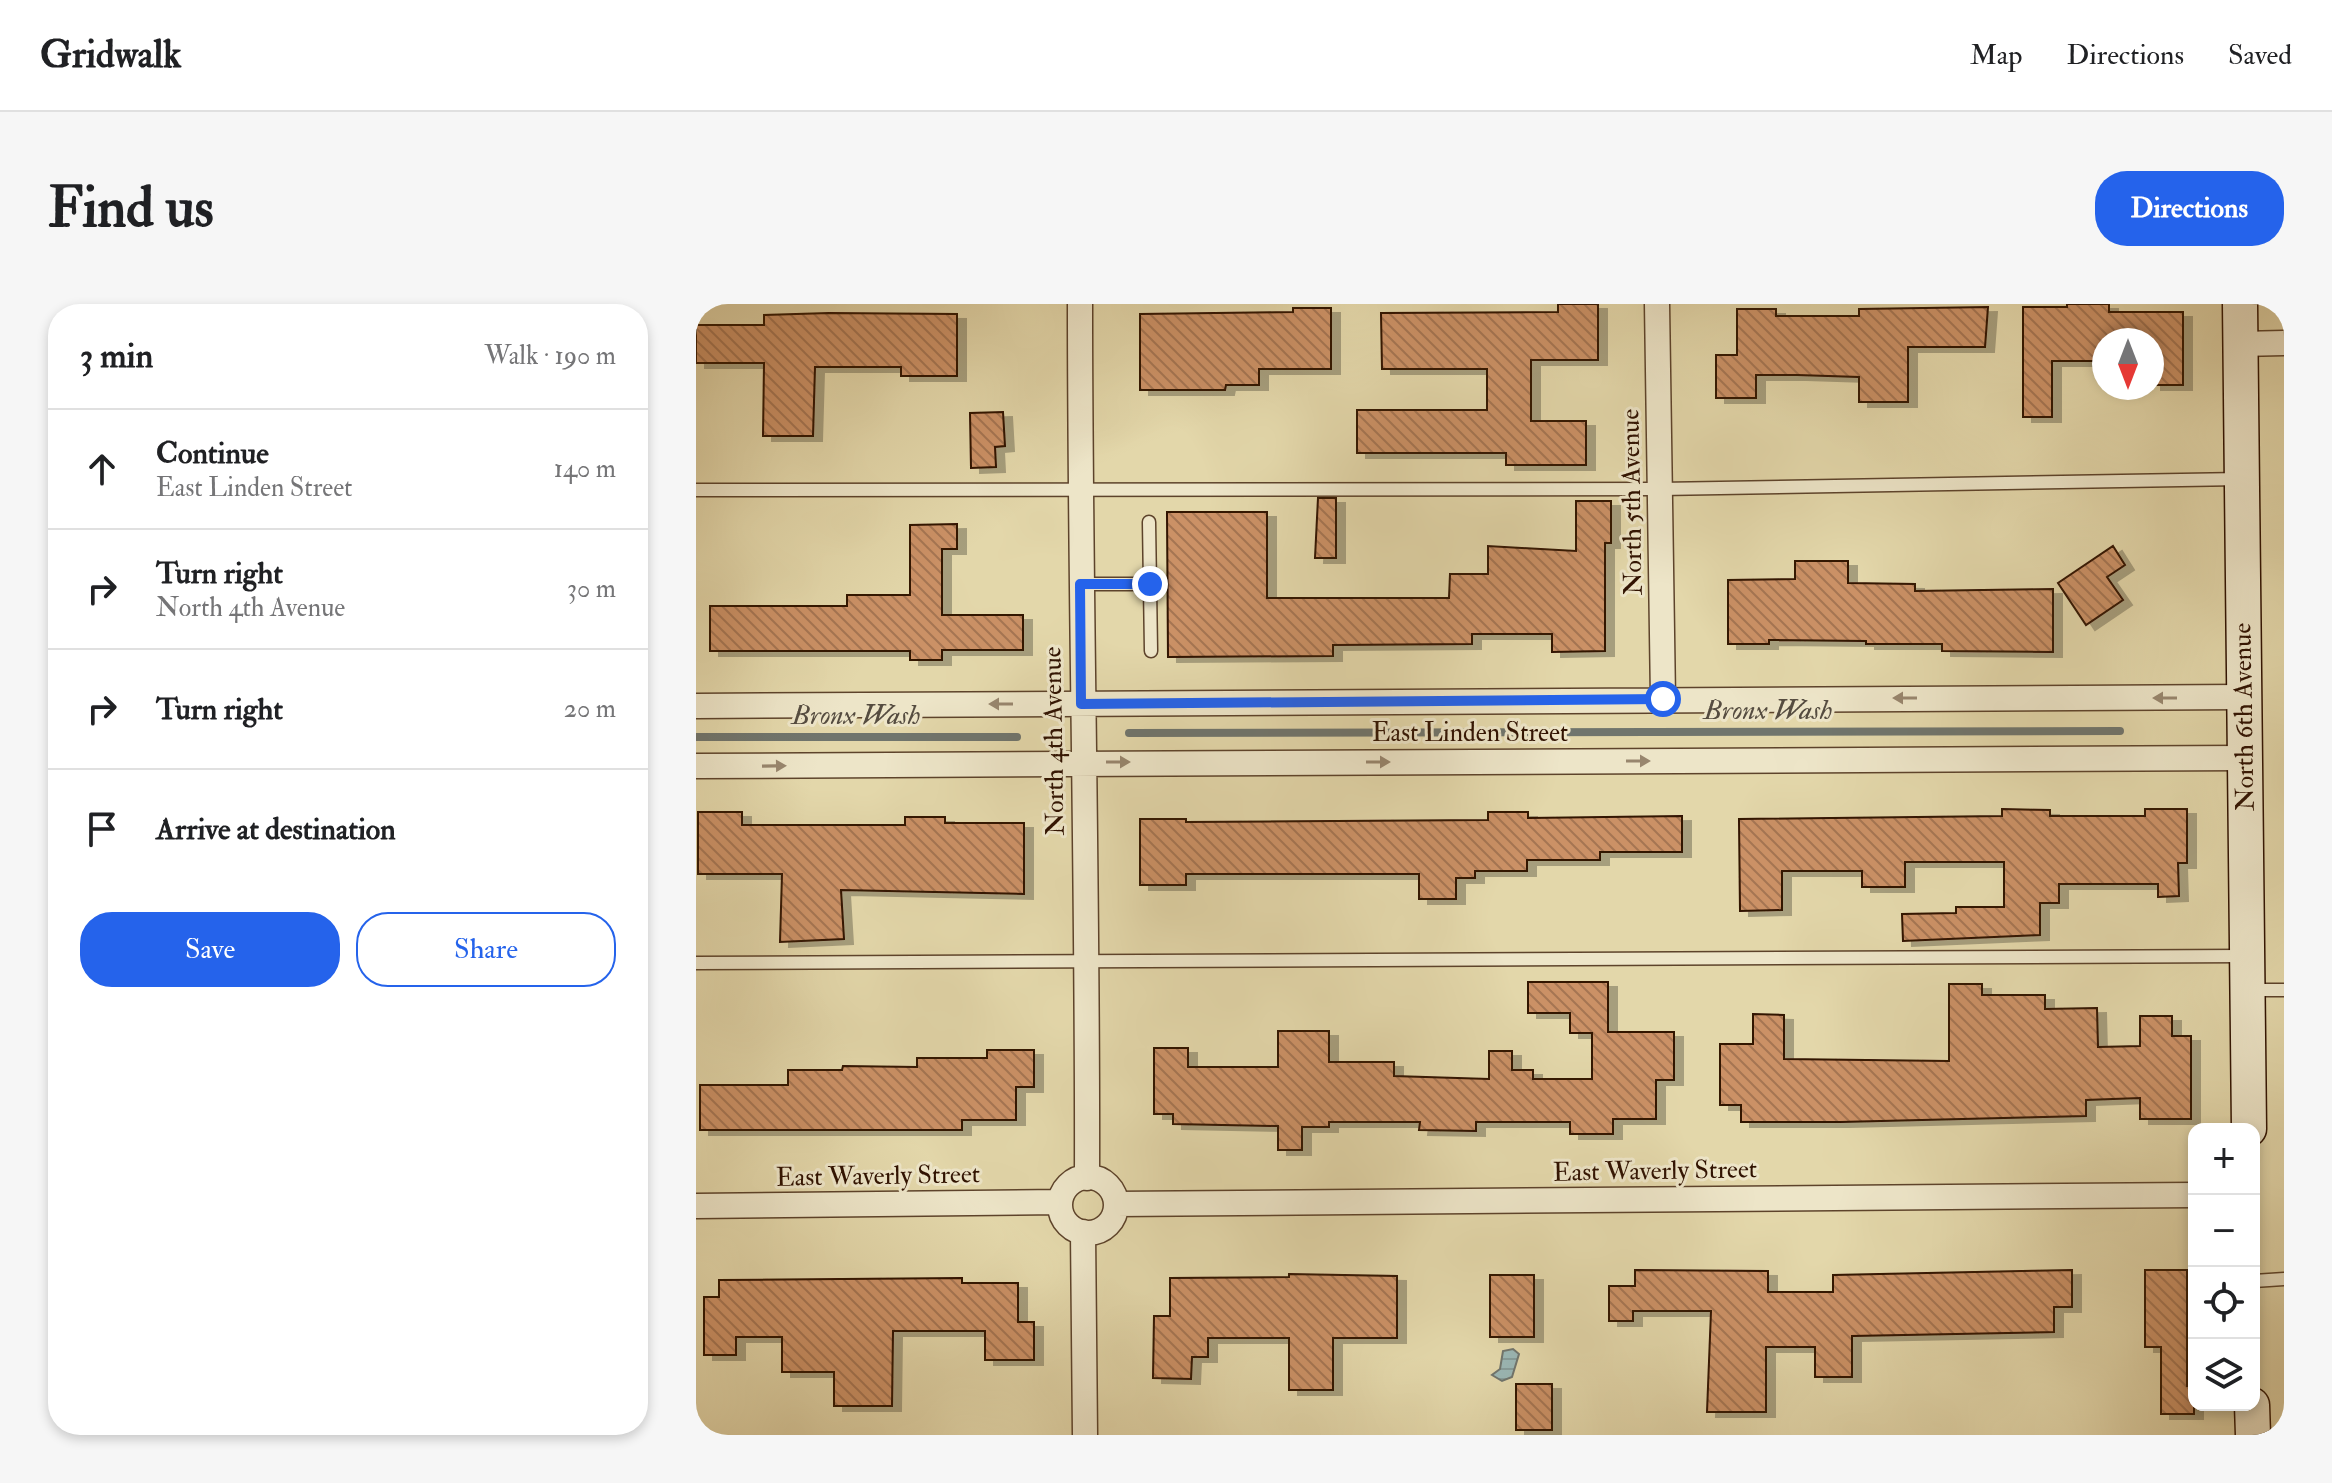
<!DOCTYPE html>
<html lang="en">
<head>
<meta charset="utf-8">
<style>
	body { margin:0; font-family:"IM FELL Double Pica",serif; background:#f6f6f6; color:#202124 }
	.controls { position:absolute; right:24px; bottom:24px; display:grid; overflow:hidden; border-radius:16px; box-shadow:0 4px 12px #0003 }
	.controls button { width:72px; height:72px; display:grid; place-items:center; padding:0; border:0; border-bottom:2px solid #e0e0e0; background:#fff; color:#202124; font:40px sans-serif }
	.compass { position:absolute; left:1396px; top:24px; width:72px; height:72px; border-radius:50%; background:#fff; box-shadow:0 4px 12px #0003; rotate:180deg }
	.stop { position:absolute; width:24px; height:24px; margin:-18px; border:6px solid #2563eb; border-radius:50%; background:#fff }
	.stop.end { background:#2563eb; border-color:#fff; box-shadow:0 2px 8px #0008 }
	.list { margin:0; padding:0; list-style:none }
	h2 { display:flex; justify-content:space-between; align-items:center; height:104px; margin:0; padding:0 32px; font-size:34px }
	h2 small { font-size:26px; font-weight:400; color:#757577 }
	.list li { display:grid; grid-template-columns:52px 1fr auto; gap:24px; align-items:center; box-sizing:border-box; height:120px; padding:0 32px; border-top:2px solid #e0e0e0 }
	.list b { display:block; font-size:30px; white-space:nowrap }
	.list p { margin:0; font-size:26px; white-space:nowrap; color:#757577 }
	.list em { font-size:26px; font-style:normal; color:#757577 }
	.actions { display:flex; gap:16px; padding:24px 32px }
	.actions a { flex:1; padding:18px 0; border:2px solid #2563eb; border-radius:32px; text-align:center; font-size:28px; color:#2563eb }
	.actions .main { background:#2563eb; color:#fff }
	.icon { flex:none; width:44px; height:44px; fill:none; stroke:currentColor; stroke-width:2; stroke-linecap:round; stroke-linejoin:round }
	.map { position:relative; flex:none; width:1588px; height:1131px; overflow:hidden; border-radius:32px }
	header { display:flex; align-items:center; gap:48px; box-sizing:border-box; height:112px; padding:0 40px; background:#fff; border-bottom:2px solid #e0e0e0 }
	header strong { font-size:38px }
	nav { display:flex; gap:44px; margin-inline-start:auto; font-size:28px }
	.intro { display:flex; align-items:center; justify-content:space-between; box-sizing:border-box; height:192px; padding:0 48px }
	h1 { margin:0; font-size:56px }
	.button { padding:20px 36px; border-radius:32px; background:#2563eb; color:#fff; font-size:28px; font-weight:700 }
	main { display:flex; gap:48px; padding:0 48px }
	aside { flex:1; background:#fff; border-radius:32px; box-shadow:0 4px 12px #0003 }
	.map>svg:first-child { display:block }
</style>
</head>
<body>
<header>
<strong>Gridwalk</strong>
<nav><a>Map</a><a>Directions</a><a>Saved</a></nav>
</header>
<div class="intro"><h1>Find us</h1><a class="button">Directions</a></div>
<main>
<aside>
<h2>3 min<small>Walk · 190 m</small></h2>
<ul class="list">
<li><svg class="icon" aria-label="ahead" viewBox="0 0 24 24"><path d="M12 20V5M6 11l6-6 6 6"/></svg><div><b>Continue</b><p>East Linden Street</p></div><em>140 m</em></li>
<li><svg class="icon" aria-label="right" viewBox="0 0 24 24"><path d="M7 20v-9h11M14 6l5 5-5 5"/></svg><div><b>Turn right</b><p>North 4th Avenue</p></div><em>30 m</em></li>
<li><svg class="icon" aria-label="right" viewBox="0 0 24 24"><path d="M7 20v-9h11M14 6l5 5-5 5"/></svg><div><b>Turn right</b></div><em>20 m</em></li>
<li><svg class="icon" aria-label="arrive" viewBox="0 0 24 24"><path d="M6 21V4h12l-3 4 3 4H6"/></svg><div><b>Arrive at destination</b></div></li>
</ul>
<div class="actions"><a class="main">Save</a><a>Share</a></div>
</aside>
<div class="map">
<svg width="1588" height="1131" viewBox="0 0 1588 1131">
	<defs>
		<pattern id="water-rules" width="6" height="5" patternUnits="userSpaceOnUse" patternTransform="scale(2)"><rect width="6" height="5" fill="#9ab7b5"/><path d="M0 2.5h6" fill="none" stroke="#859c9a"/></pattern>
		<pattern id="building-back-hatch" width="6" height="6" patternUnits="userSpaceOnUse" patternTransform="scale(2)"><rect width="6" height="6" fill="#cb9166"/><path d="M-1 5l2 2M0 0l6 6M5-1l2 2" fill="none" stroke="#a57552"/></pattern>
		<filter id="shadow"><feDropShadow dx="9" dy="5" stdDeviation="0" flood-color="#0004"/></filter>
	</defs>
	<rect width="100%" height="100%" fill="#e3d7aa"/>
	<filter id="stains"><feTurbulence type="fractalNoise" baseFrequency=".0025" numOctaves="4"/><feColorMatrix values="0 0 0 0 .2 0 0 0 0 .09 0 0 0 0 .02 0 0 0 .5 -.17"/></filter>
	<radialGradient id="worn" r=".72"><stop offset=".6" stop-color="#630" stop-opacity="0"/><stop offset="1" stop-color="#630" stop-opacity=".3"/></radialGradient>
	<path fill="url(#water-rules)" stroke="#70756d" stroke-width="2" d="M817,1045l6,5 -7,23 -10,4 -10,-6 8,-6 3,-18z"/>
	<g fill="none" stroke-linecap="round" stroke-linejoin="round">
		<path stroke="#70756d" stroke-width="8" d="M433,429l991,-2
			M0,433h321"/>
	</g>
	<path fill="url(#building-back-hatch)" stroke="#301201" stroke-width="2" filter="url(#shadow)" d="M862,0h40v56h-67v61h55v44h-80v-12h-149v-43h130v-41h-105l-1,-56 177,-1z
		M1371,0h42v8h74v73h-31v-45h-48v21h-52v56h-29v-110h44z
		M1292,3l-3,40h-77v55h-49v-25l-62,-2h-41v23h-40v-43h21v-46h39v7h83v-7z
		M597,4h38v61h-72v16h-33l-1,5h-85v-76l153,-2z
		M133,9l128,1v62h-56v-9h-86l-2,69h-50l1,-73h-68v-38h68v-10z
		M307,108l2,34 -10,1 1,20 -25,1 -1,-55z
		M622,194h18v60h-21z
		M880,197h35v42h-6v108l-53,1v-18h-80v10l-139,1v11l-165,1 -1,-145h100v86h182l1,-24h38v-28l88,5z
		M261,220v25h-15v66h81v35h-81v10h-32v-9h-200v-45h137v-11h63v-70z
		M1417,242l12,19 -18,12 16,23 -37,25 -28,-42z
		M1099,257h53v22l67,1v7l138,-2v63l-111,-1v-7h-76v-3l-97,-1v4h-41v-64l67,-1z
		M1306,505l48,1v6h95v-7h42v54h-9l1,33 -21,1v-13h-99v19h-19v32l-137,6 -1,-27 54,-1v-6h48v-45h-99v25h-43v-16h-80v39l-42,1 -1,-92 263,-3z
		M2,508h44v13h163v-8h40v6h79v71l-183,-4 3,49 -64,3 2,-68h-84z
		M792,508h40v6l154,-2v36h-82v8h-73v11h-52v7h-19v21h-37v-25h-233v11h-46v-66h46v3l302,-2z
		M832,678h80v50h66v48h-18v39h-43v15h-43v-12h-94v9l-57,-1 1,-8h-91v5h-27v23h-24v-24l-105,-2v-10h-19v-66h34v19h90v-36h51v31h65v14l95,3v-28h23v19h21v9h59v-46h-22v-20h-42z
		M1253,680h33v11h63v14l52,-1 1,39 42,-1v-30h32v20h19v83h-51v-21l-54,2v16l-246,6h-99v-17h-21v-61h33v-30l31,1v44l165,2z
		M291,746h47v37h-18v33h-54v10h-262v-45h88v-15h54l1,-4 74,1v-9h70z
		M939,966l133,1v21h65v-17l239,-5v37h-18v25l-202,4v41h-37v-30h-49v65h-59l4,-101h-78v10h-24v-35h26z
		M1449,966h42v116h7v28h-33v-67h-16z
		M593,970l108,2v62h-64v52h-44v-52h-81v19h-16l-1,22 -38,-1 1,-62h16v-38l119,-1z
		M794,971h44v62h-44z
		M266,974v5h56v39h16v38h-49v-29h-92l-1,75h-58v-34h-52v-35h-46v18h-32v-58h15v-17z
		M820,1080h36v46h-36z"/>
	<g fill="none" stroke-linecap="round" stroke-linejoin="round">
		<defs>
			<path id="lane" d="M0,186l964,-1 581,-10
				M453,218l2,129
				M385,280h69
				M0,659l1548,-7
				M1555,686h33
				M1558,977l30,-2"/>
			<path id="street" d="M384,0c0,291 8,582 7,874
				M961,0l6,395
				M1544,40l44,-1
				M0,402l1547,-9
				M0,462l1548,-8
				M364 901a28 28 0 1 1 56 0a28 28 0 1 1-56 0Z
				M420,900l1078,-9
				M0,902l364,-4
				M387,928l2,203"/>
			<path id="secondary" d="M1544,0l9,825
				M1556,1101l1,30"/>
		</defs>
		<use href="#lane" stroke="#5d432b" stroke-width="15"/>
		<use href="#street" stroke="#5d432b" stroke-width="27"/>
		<use href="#secondary" stroke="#301201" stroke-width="37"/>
		<use href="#lane" stroke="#ede5c8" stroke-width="12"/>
		<use href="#street" stroke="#ede5c8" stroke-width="24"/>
		<use href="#secondary" stroke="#ede5c8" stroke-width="34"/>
	</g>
	<defs><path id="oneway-solid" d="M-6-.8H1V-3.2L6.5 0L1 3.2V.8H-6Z" transform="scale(2)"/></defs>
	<g fill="#98866e">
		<use href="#oneway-solid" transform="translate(1209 394) rotate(180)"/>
		<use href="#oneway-solid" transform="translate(1469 394) rotate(180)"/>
		<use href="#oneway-solid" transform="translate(305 400) rotate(180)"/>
		<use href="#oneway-solid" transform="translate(942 457)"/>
		<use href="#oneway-solid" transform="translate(422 458)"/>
		<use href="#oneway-solid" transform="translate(682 458)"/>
		<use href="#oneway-solid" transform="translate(78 462) rotate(-1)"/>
	</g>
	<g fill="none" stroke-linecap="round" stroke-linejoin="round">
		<path stroke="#2563eb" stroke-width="10" d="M454,280h-70l1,120 582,-5"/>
	</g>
	<g text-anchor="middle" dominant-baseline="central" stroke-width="6" stroke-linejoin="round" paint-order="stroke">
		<g font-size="26" fill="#301201" stroke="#ede5c8">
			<text transform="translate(936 198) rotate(-91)">North 5th Avenue</text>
			<text transform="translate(1548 413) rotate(-91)">North 6th Avenue</text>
			<text x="774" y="429">East Linden Street</text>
			<text transform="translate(358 437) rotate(-91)">North 4th Avenue</text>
			<text transform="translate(959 867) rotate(-1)">East Waverly Street</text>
			<text transform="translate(182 872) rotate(-1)">East Waverly Street</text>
		</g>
		<g font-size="28" font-style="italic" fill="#554c40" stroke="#ede5c8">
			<text x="1072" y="406">Bronx Wash</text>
			<text x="160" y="411">Bronx Wash</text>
		</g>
	</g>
	<rect width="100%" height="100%" filter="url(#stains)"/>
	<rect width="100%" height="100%" fill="url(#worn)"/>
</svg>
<div class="controls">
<button>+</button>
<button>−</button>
<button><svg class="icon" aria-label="locate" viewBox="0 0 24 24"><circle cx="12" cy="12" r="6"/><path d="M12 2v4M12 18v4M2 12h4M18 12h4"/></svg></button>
<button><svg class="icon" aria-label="layers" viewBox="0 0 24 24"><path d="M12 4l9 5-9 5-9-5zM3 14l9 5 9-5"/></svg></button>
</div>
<svg class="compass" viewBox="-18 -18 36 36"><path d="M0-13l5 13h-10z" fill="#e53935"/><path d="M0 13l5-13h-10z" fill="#757577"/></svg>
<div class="stop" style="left:967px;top:395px"></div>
<div class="stop end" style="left:454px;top:280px"></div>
</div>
</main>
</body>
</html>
